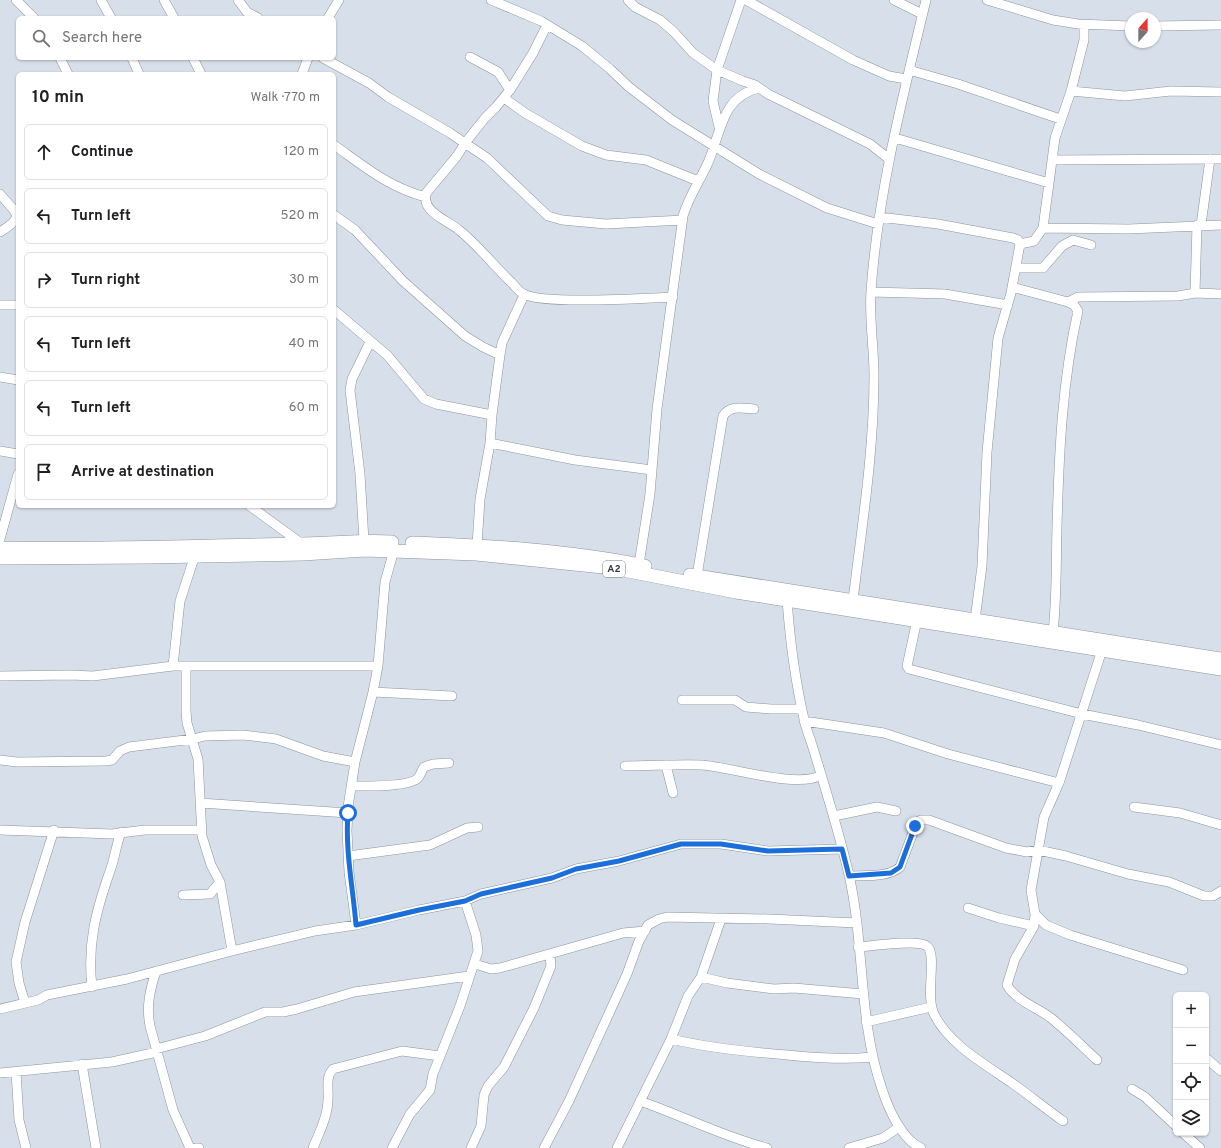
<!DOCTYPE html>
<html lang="en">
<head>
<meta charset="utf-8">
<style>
	body { margin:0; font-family:Overpass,sans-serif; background:#f6f6f6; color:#202124 }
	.controls { position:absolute; right:12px; bottom:12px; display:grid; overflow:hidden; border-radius:6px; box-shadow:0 1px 3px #0004 }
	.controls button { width:36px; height:36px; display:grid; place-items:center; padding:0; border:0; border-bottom:1px solid #e0e0e0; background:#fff; color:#202124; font:20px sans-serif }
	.compass { position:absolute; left:1125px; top:12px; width:36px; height:36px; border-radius:50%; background:#fff; box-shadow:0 1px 3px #0004; rotate:21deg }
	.stop { position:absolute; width:12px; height:12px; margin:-9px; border:3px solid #1c6fda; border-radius:50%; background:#fff }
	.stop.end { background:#1c6fda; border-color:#fff; box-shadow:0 1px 4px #0008 }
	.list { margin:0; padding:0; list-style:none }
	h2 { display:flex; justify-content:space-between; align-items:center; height:52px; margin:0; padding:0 16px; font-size:17px }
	h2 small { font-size:13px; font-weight:400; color:#757577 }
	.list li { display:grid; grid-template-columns:26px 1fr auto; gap:12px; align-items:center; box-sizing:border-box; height:56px; margin:0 8px 8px; padding:0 8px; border:1px solid #e0e0e0; border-radius:6px }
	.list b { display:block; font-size:15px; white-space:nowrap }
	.list em { font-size:13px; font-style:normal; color:#757577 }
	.icon { flex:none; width:22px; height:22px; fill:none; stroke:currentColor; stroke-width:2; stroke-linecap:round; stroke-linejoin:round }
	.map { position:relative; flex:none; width:1221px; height:1148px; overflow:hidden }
	.search { position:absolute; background:#fff; box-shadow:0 1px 3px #0004; left:16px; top:16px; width:320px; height:44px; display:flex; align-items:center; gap:10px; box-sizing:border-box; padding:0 14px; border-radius:6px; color:#757577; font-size:15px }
	.panel { position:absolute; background:#fff; box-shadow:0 1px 3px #0004; left:16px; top:72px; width:320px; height:436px; border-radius:6px }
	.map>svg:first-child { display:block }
</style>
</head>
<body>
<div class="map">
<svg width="1221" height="1148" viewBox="0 0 1221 1148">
	<rect width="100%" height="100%" fill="#d7dfeb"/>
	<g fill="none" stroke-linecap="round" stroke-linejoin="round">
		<defs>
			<path id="minor" d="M16,0l18,18
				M101,0l10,18
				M164,0l10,18
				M238,0l9,12 11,6
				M491,0l50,21 41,25 28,23 19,18 43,33 87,54 68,34 51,16
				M628,0l7,7 25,13 13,11 20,22 24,17 26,11 12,4 13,9 102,50 19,15
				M746,0l107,60 36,16 17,3
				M894,0l28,14
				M987,0l66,20 25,4 53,2
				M328,18l11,-18
				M1155,26l66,-1
				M470,57l28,15 12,18 -14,17 -11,11 -20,25 -8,13 -30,36c-8,19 20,28 32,38 19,15 34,35 52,52 4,4 8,10 13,12 18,11 123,4 149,3
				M60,58l8,16
				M132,58l7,16
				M193,58l8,16
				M323,58l46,25 19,14 62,36 37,25 61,58 14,4 44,4 77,-4
				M909,70l49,14 102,35
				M302,74l6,-16
				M510,90l23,-37 14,-28
				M1071,91l54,5 46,-5 50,1
				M504,98l21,15 57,33 24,9 40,5 52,21
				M719,127l-6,-26 4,-31 24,-70
				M895,138l154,45
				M334,145c31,22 53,41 91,52
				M1052,160l169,-1
				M0,194c16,20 27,21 0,38
				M334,215l21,15 48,51 62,55 18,11 17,8
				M879,217l59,7 75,14 5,2 2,4 -9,49 -13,45 -11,114 -5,114 -7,54
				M1197,225l-2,68 26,1
				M1201,225l9,-66
				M1043,228l86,1 92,-4
				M1020,244l14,-3 9,-13 12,-90 16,-47 13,-51v-15
				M1017,268h26l19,-22 11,-6 18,5
				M1012,287l56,15 6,3 4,6c-16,71 -19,143 -21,215 -1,36 0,71 -4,106
				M871,292l74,2 63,11
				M1068,302l10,-5 100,-1 17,-3
				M0,305h18
				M334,310l53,45 37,44 12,5 56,11
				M0,377l18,3
				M490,443l85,17 77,10
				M0,451l18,3
				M250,506l52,38
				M0,539l18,-65
				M364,541l-4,-67 -10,-84 2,-11 18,-37
				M477,545l3,-46 10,-56 2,-28 8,-60 2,-12 22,-48
				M639,564l11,-70 7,-85 26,-193c5,-18 16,-34 24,-51 14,-30 13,-68 52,-77
				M697,576l26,-160c7,-11 19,-8 31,-7
				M787,600c3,40 8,80 17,119 2,10 6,19 9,29 13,42 26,84 36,127 16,71 9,145 33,214 6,19 20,51 39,59
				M853,600c9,-74 21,-149 21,-224 0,-29 -5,-57 -3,-85 7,-99 32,-195 55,-291
				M917,620l-10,46 2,3 173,45 56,11 83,20
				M1102,650l-43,133 -15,34 -13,73 4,24 11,11 24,10 113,35
				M173,666l7,-65 15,-46
				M186,667v44l1,12 11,36 4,77 9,29 9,17 12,69
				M0,676l71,-1 22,1 80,-10h205
				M373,692l79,4
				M682,700h53l11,7 25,2h31
				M804,721l80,12 64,21 111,29
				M0,760l17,2 89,-1 6,-1 8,-9 9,-4 64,-8 12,-3 38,-1 33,4 47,17 32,6
				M666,765l7,28
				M625,766c26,0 52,-2 77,-1 28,2 97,24 119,10
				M352,786c13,0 58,1 66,-8 2,-2 4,-8 6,-11l9,-3 16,-1
				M200,803l148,10
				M1134,807l46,6 41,12
				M834,816l43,-9 19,4
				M0,830l112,4 33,-4h56
				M348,856l82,-11 37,-17 11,-1
				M849,876c15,-1 39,2 51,-9l17,-45 4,-2h8l77,28 21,4 11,-2 28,6 62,18 41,8 35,14h9l8,-5
				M183,895l27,-1 10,-12
				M968,908l31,10 35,8
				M1035,914l-1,12 -19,33 -8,26c8,15 31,23 44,33 16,13 31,28 46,42
				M356,925l-7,-53 -2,-41 1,-24 7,-45 18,-70 5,-26 7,-84 9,-32
				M858,947c13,-1 60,-8 69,-1 11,9 -3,51 8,70 15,29 51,49 77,67 17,12 34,26 51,38
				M475,964l16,5 9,-1 123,-35 22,-2
				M156,971c-6,19 -10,35 -6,55l23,84 17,38
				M701,977l26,6 47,6 20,-1 69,6
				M92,987c-5,-43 4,-76 18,-116 5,-13 6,-26 11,-39
				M25,1003l-6,-20 -3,-21 9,-40 29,-92
				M0,1009l38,-9 9,-5 80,-16 105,-28 83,-20 41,-6 63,-15 46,-9 16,-7 71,-16 24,-9 43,-8 62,-17h40l47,7 74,-2
				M866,1022l65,-15
				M671,1039c38,9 77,13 116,16 29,3 57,5 86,2
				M156,1049l49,-13 60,-24h18l14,-3 57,-17 115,-16
				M1206,1058l15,13
				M82,1064l14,84
				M16,1072l3,48 7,28
				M0,1073l112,-11 45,-10
				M1132,1089l13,8 31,29
				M640,1101c43,15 84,36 127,47
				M1183,1133l17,15
				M196,1148h3
				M313,1148c6,-15 15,-32 15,-49 1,-11 -3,-21 5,-30l69,-18 38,5
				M392,1148l18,-34 20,-24 3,-16 27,-68 18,-55 -2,-16 -11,-34
				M471,1148l10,-22 3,-31 4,-9 16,-19 30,-59 17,-42 -1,-11
				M544,1148l25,-47 58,-127 12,-33 9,-16 11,-6 8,-2 102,2 88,4
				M617,1148l54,-109 17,-43 13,-19 20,-58
				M849,1148l34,-10 16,-11"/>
			<path id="highway" d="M412,543c78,3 157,7 233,23
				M0,548c98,2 197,-2 295,-4 33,0 65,-4 97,-2
				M0,558l147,-1 156,-3 62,-4 111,4 137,14 123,24 485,77
				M690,575l531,84"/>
		</defs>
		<use href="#minor" stroke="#8c949f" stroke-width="10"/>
		<use href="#highway" stroke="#8c949f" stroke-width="14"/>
		<use href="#minor" stroke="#fff" stroke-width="9"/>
		<use href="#highway" stroke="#fff" stroke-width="13"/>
	</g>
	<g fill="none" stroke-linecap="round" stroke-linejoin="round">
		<path stroke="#1c6fda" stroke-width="5" d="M348,813c-3,38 5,74 8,112l63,-15 46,-9 16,-7 71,-16 24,-9 43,-8 62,-17h40l47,7 74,-2 7,27 42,-3 9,-6 15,-41"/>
	</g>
	<g text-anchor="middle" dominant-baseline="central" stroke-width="3" stroke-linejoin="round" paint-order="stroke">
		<rect fill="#fff" stroke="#727578" stroke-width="1" x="603" y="561" width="22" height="16" rx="3"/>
		<g font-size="10" font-weight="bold" fill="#363a3e">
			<text x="614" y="569">A2</text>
		</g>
	</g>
</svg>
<div class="controls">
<button>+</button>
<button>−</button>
<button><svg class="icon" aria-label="locate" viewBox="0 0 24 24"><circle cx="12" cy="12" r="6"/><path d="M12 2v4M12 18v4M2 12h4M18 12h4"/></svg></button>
<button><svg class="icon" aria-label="layers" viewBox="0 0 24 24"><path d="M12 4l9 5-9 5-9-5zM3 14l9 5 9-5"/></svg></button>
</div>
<svg class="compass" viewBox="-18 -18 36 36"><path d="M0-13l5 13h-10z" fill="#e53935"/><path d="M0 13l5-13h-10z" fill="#757577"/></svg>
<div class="stop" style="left:348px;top:813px"></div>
<div class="stop end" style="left:915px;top:826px"></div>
<div class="search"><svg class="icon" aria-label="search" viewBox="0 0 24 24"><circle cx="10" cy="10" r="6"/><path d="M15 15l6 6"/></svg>Search here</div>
<section class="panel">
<h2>10 min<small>Walk · 770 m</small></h2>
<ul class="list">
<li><svg class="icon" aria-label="ahead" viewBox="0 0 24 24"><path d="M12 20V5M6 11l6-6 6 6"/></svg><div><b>Continue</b></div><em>120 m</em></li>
<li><svg class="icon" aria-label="left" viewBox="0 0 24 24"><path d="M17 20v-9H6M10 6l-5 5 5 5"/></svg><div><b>Turn left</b></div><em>520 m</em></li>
<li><svg class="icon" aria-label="right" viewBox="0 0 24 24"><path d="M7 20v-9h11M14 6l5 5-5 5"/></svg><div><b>Turn right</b></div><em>30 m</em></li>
<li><svg class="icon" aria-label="left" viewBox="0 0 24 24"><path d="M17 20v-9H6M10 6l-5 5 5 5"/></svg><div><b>Turn left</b></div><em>40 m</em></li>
<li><svg class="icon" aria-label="left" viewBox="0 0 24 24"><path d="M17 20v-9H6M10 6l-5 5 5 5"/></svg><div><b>Turn left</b></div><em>60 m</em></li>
<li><svg class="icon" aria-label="arrive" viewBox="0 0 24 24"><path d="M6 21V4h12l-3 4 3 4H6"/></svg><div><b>Arrive at destination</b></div></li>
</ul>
</section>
</div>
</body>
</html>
